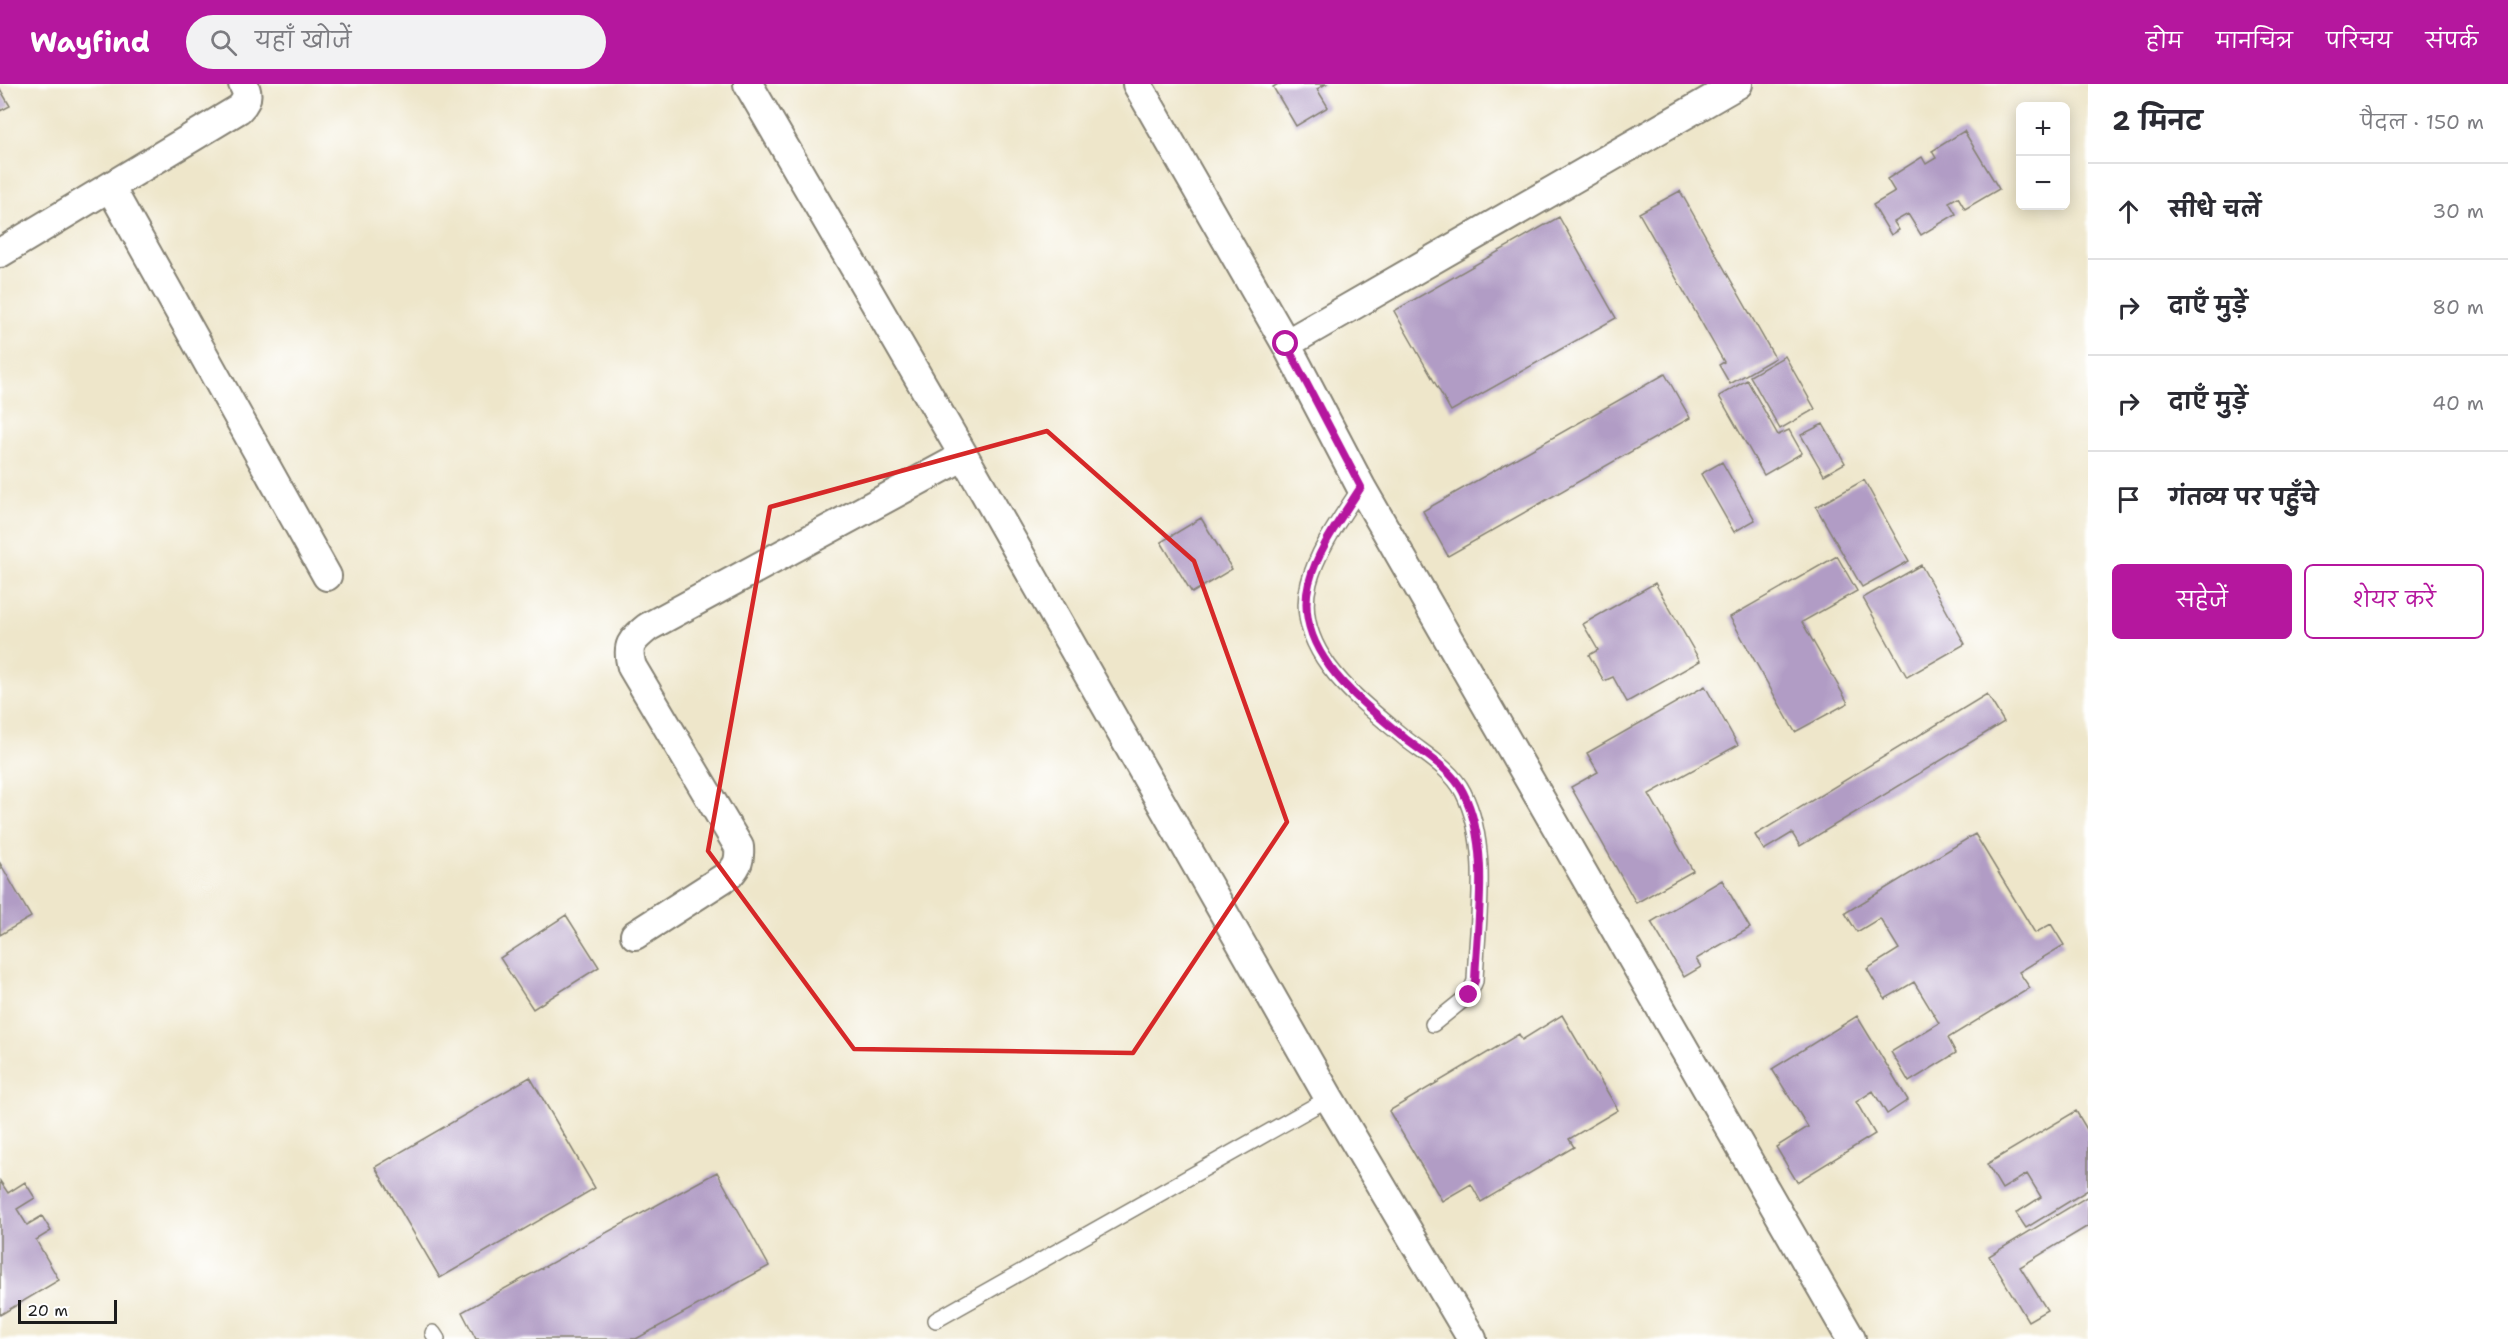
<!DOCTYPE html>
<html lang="hi">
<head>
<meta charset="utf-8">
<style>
	body { margin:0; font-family:"Shantell Sans","Playpen Sans Deva",sans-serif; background:#f2f2f3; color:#2b2b33 }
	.controls { position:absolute; right:18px; top:18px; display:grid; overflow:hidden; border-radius:9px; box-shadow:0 3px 15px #0003 }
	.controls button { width:54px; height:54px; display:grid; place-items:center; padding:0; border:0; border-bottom:2px solid #e1e1e2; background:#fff; color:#2b2b33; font:30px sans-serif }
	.scale { position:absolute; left:18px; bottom:15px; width:99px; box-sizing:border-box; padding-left:6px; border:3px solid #1c1c1c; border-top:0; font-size:16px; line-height:21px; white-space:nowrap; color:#1c1c1c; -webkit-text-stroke:4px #fff; paint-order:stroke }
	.stop { position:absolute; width:18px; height:18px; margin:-14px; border:4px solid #b5179e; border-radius:50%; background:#fff }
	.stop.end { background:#b5179e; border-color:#fff; box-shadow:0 2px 6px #0008 }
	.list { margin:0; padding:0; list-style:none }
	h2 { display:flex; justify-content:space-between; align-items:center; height:78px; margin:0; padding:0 24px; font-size:26px }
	h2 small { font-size:20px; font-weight:400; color:#7c7c81 }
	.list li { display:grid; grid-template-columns:39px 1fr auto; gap:18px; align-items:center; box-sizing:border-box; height:96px; padding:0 24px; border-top:2px solid #e1e1e2 }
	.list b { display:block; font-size:22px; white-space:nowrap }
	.list em { font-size:20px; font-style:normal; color:#7c7c81 }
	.actions { display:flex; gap:12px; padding:18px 24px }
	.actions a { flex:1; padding:14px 0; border:2px solid #b5179e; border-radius:9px; text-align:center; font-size:21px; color:#b5179e }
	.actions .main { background:#b5179e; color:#fff }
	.icon { flex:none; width:33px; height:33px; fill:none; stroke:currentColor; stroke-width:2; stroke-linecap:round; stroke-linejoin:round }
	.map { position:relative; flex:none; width:2088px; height:1255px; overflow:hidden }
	header { display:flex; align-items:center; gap:36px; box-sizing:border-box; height:84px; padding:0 30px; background:#b5179e; color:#fff }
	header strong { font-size:28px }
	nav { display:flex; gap:33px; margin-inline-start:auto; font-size:21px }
	.search { width:420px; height:54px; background:#f2f2f3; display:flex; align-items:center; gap:15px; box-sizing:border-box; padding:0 21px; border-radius:33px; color:#7c7c81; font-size:22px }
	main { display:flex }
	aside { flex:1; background:#fff }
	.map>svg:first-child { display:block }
</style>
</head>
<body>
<header>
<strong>Wayfind</strong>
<div class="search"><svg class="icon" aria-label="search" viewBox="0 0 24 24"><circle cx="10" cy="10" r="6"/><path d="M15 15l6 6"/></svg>यहाँ खोजें</div>
<nav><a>होम</a><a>मानचित्र</a><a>परिचय</a><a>संपर्क</a></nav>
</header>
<main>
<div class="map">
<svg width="2088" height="1255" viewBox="0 0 2088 1255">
	<rect width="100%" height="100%" fill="#fff"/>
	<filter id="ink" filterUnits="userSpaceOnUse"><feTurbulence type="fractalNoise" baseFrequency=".0167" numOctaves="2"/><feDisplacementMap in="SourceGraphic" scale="12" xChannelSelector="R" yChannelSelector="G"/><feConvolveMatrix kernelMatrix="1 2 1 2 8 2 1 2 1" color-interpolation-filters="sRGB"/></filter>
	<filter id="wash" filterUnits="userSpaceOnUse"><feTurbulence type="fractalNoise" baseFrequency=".008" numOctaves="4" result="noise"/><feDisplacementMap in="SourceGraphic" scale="24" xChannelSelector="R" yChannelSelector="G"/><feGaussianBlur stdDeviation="1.35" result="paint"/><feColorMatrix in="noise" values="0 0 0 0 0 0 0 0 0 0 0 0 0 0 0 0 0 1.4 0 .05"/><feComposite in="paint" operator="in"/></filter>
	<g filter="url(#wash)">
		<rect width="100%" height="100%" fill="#eee6ca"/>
		<g id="blocks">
			<path fill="#b19cc5" d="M1278,0h48l-9,5 11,18 -32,19 -23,-39z
				M0,5l10,17 -10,5z
				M1964,47l35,58 -34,20 -7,-12 -9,5 7,12 -35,21 -13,-21 -14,8 5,8 -8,5 -18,-30 22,-13 -8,-13 35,-22 4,7 10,-6 -4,-7z
				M1680,107l95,167 -45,26 -11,-19 5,-3 -85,-149z
				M1559,133l57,101 -165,93 -57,-100z
				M1785,272l30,53 -35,20 -30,-53z
				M1665,290l25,44 -242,138 -25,-45z
				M1747,296l31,55 11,-5 13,23 -38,22 -45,-79z
				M1823,340l22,39 -21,12 -23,-40z
				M1722,378l33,58 -21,12 -33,-58z
				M1864,396l45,81 -47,26 -46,-80z
				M1201,434l31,51 -40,24 -31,-51z
				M1837,472l20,35 -55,31 46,81 -53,29 -65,-115z
				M1921,481l44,79 -58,33 -44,-79z
				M1655,499l45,78 -73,41 -14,-25 -9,4 -15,-26 9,-5 -15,-26z
				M1705,602l33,59 -89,49 44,77 -57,32 -65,-116 27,-15 -11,-19z
				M1987,610l17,28 -204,124 -8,-13 -28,17 -9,-15z
				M1975,750l60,99 16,-9 13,21 -45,27 11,16 -82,50 8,15 -47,29 -18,-30 48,-29 -25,-41 -29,17 -18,-30 32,-20 -19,-31 -23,14 -12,-19z
				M0,779l31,54 -31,18z
				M1722,796l28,48 -54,31 5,8 -17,10 -33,-55z
				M566,831l33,52 -66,42 -33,-51z
				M1562,931l56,95 -49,29 5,8 -93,55 -10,-18 -29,17 -53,-90 130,-77 3,6z
				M1857,932l51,84 -21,14 -14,-23 -17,11 19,32 -78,48 -21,-35 32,-20 -36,-58z
				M530,993l65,111 -155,90 -65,-111z
				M2076,1027l12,20v59l-62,38 -10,-15 25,-16 -14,-23 -25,15 -15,-25z
				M717,1088l52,94 -133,73h-160l-14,-27z
				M0,1097l8,12 17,-11 10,16 -18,11 10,16 15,-9 9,15 -15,9 23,40 -59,35z
				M2088,1112v30l-68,41 27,43 -19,11 -39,-65z"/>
		</g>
	</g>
	<g filter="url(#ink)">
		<use href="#blocks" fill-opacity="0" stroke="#858173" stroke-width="1.5"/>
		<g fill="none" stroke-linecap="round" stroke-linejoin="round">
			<defs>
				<path id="service" d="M1361,403c-19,30 -43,61 -52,96 -18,69 53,119 98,157 19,15 45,30 56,52 28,55 14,129 12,189l-6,14 -36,29
					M936,1236l393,-222
					M433,1249l4,6"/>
				<path id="minor" d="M748,0l216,372 365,642 143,241
					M1137,0l149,260 75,143 490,852
					M110,103l217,389
					M0,169l239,-144c8,-8 10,-15 4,-25
					M1286,260l452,-260
					M635,851l95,-61c8,-9 10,-14 9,-27l-107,-180c-6,-22 -1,-26 16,-40l316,-171"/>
			</defs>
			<use href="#service" stroke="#858173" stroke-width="18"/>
			<use href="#minor" stroke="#858173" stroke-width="32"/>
			<use href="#service" stroke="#fff" stroke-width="15"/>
			<use href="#minor" stroke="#fff" stroke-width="28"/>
		</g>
	</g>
	<g fill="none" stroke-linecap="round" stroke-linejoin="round" filter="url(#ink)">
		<path stroke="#b5179e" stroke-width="8" d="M1286,260l75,143c-19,30 -43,61 -52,96 -17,69 53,119 98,157 19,15 45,30 56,52 28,55 14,129 12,189l-6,14"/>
	</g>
	<path fill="none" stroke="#d62828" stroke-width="4.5" stroke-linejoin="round" d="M1047,347l147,130 93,261 -154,231 -279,-4 -146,-198 62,-344z"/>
</svg>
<div class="controls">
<button>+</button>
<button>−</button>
</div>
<div class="scale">20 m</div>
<div class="stop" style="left:1286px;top:260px"></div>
<div class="stop end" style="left:1469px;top:911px"></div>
</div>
<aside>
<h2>2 मिनट<small>पैदल · 150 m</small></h2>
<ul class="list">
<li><svg class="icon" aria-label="ahead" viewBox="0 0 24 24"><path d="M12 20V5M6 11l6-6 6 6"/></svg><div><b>सीधे चलें</b></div><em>30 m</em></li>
<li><svg class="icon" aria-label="right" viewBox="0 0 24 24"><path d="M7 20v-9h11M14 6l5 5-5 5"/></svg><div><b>दाएँ मुड़ें</b></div><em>80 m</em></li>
<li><svg class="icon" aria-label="right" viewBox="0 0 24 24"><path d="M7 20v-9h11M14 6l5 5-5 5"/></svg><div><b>दाएँ मुड़ें</b></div><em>40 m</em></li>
<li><svg class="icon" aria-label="arrive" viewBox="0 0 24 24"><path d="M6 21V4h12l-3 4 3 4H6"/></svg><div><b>गंतव्य पर पहुँचे</b></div></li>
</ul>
<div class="actions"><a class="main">सहेजें</a><a>शेयर करें</a></div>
</aside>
</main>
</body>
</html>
